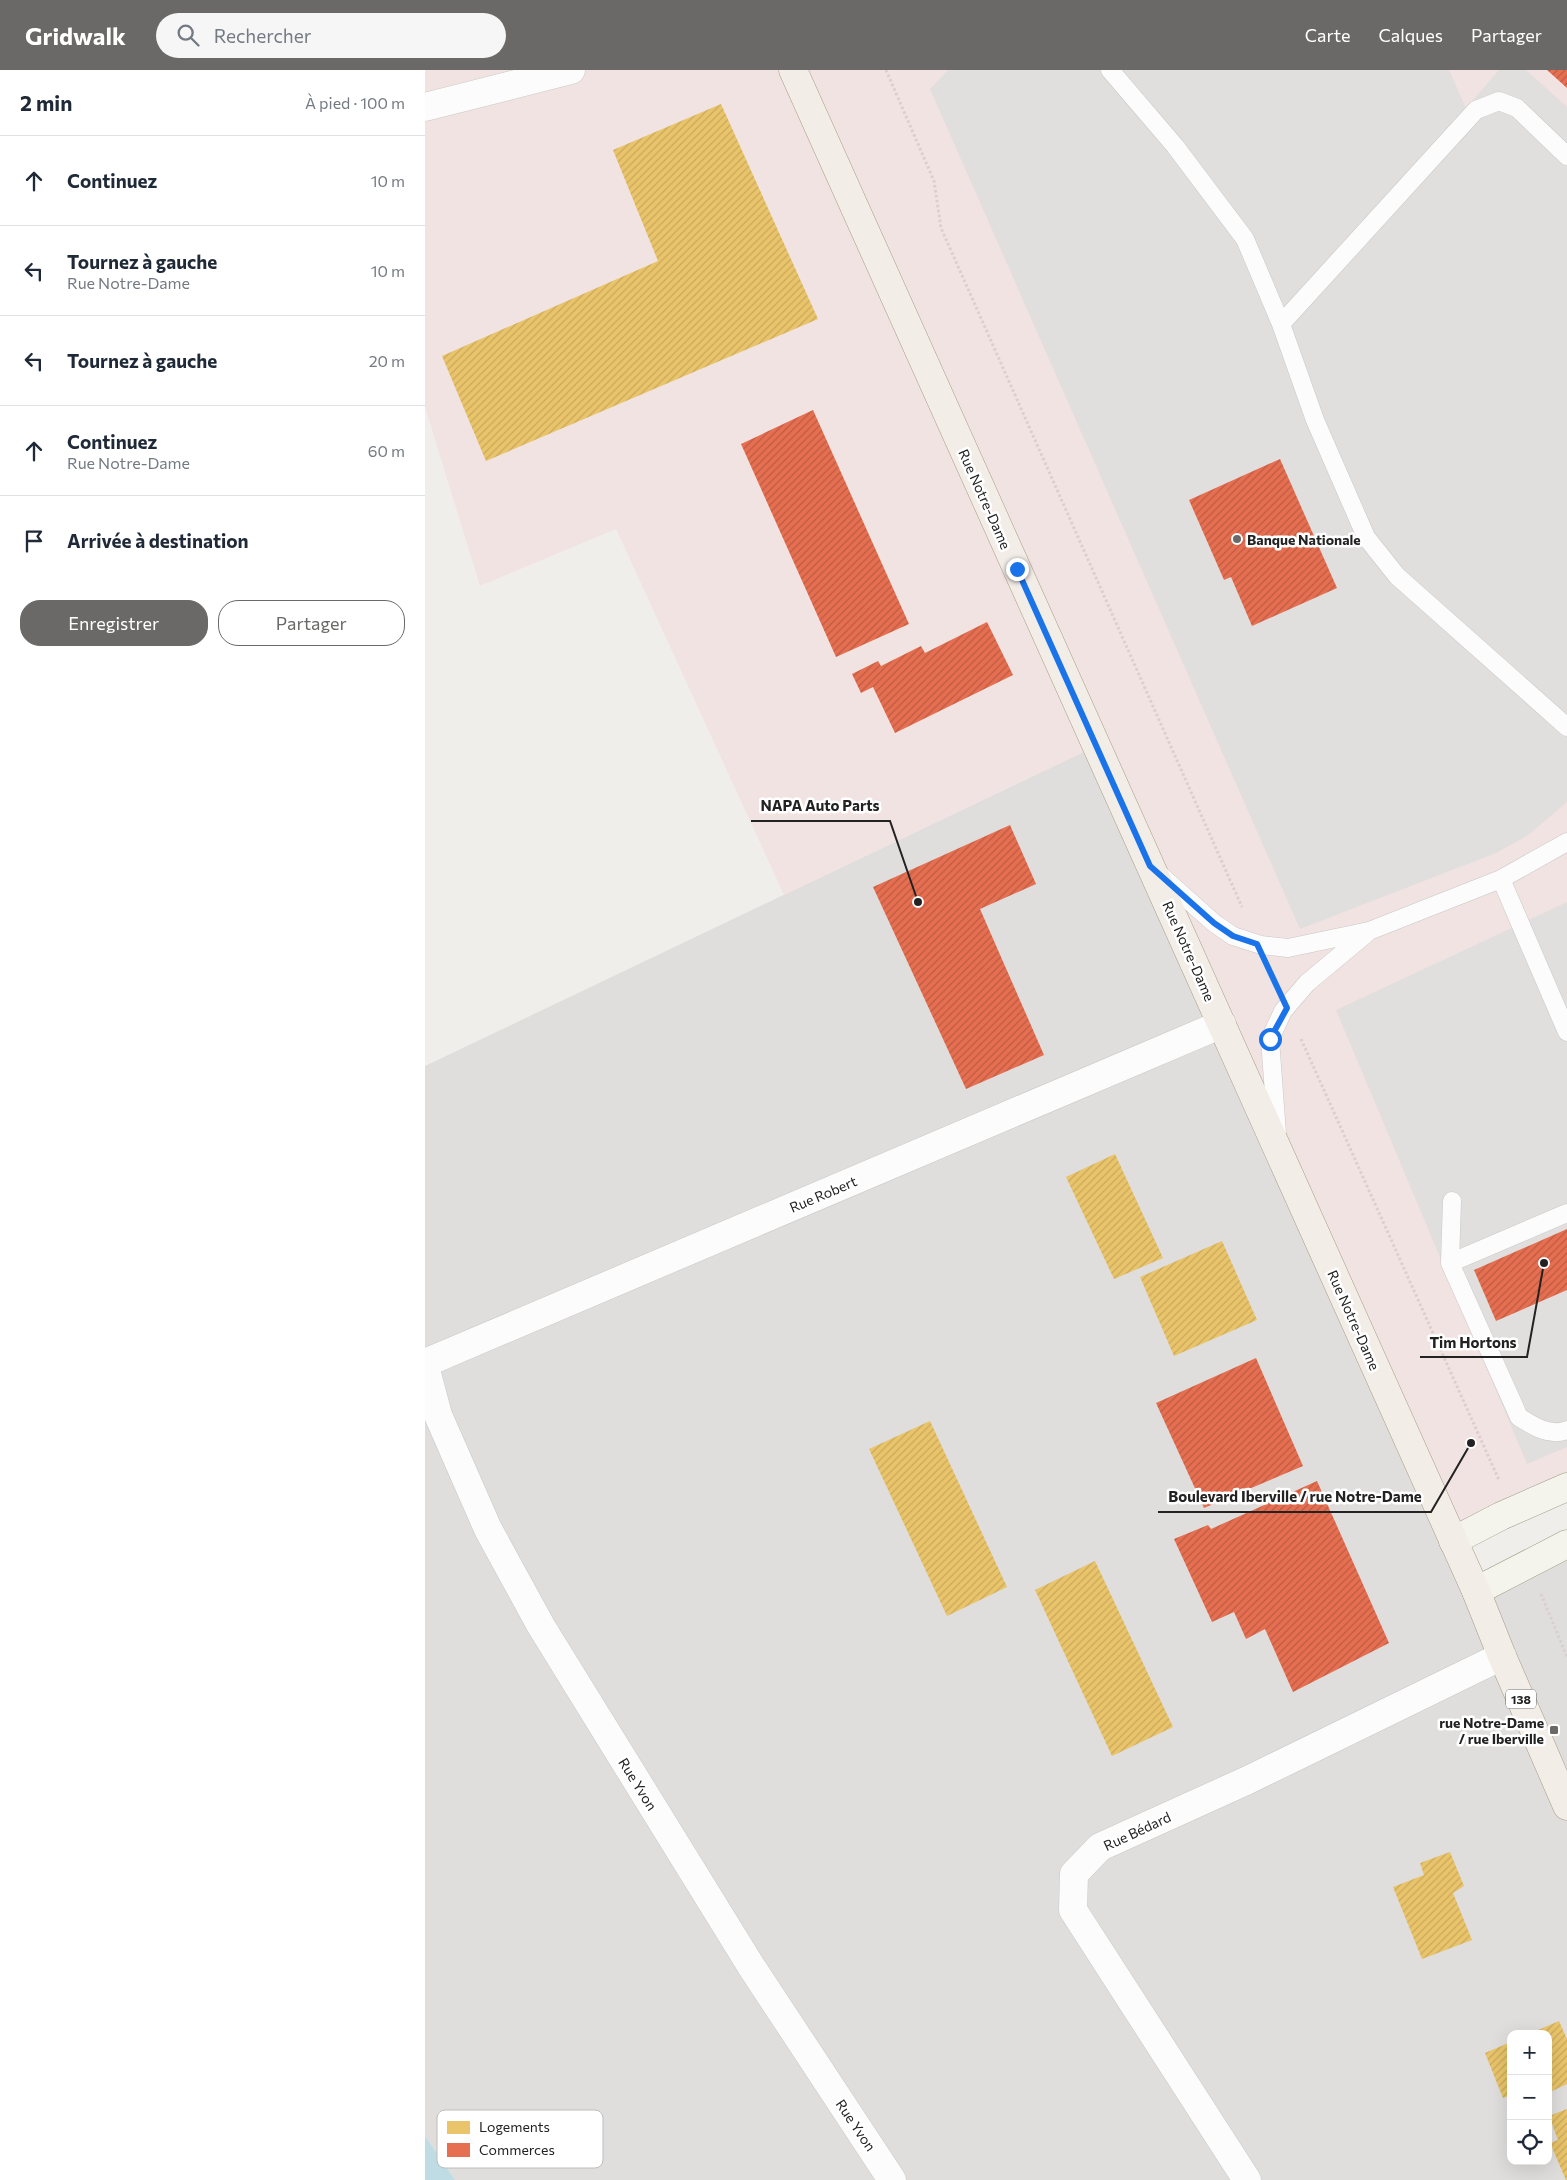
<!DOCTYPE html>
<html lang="fr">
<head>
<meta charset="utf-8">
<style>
	body { margin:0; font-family:Commissioner,sans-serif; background:#f6f6f7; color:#1f2937 }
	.controls { position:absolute; right:15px; bottom:15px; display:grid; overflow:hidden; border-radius:10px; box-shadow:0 5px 20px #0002 }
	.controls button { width:45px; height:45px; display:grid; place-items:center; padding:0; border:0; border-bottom:1px solid #e0e1e3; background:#fff; color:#1f2937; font:25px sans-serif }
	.stop { position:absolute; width:15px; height:15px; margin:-11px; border:4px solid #1a73e8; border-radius:50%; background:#fff }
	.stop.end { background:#1a73e8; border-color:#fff; box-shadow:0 1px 5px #0008 }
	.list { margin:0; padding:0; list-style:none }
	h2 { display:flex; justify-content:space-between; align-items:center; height:65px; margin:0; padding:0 20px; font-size:21px }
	h2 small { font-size:16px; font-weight:400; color:#747a83 }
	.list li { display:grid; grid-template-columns:32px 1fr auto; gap:15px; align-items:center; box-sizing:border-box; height:90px; padding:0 20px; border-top:1px solid #e0e1e3 }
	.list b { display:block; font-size:19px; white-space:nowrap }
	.list p { margin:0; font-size:16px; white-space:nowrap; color:#747a83 }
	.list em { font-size:16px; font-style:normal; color:#747a83 }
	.actions { display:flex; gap:10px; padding:15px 20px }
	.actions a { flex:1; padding:11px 0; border:1px solid #6a6968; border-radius:20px; text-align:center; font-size:18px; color:#6a6968 }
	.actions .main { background:#6a6968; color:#fff }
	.icon { flex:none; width:28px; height:28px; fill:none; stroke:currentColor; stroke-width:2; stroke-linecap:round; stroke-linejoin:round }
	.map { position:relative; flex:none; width:1142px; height:2110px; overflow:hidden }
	header { display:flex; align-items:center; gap:30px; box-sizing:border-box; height:70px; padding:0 25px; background:#6a6968; color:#fff }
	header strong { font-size:24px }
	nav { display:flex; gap:28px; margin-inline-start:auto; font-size:18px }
	.search { width:350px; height:45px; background:#f6f6f7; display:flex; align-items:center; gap:12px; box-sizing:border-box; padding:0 18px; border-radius:28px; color:#747a83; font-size:19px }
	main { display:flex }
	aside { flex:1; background:#fff }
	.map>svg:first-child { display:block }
</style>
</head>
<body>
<header>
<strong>Gridwalk</strong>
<div class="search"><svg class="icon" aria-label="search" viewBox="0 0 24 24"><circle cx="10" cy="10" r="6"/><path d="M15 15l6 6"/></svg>Rechercher</div>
<nav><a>Carte</a><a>Calques</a><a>Partager</a></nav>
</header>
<main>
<aside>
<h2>2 min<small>À pied · 100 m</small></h2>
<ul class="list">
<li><svg class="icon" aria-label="ahead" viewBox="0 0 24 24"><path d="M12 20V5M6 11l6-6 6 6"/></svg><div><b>Continuez</b></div><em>10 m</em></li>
<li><svg class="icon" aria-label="left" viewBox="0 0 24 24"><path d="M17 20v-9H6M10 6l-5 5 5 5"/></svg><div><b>Tournez à gauche</b><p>Rue Notre-Dame</p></div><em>10 m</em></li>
<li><svg class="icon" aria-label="left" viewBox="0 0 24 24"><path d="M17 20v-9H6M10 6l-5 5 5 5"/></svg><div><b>Tournez à gauche</b></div><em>20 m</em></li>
<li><svg class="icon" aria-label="ahead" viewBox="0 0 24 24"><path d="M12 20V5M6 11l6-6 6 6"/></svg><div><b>Continuez</b><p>Rue Notre-Dame</p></div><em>60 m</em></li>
<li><svg class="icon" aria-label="arrive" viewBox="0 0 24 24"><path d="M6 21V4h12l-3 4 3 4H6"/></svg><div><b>Arrivée à destination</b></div></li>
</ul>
<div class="actions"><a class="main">Enregistrer</a><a>Partager</a></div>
</aside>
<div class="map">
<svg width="1142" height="2110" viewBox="0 0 1142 2110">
	<defs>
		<pattern id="homes-hatch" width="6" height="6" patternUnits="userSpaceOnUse" patternTransform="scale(1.25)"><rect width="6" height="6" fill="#e9c46a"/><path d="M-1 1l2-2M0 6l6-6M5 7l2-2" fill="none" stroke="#c8a85c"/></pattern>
		<pattern id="shops-hatch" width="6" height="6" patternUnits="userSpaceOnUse" patternTransform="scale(1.25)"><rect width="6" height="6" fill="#e76f51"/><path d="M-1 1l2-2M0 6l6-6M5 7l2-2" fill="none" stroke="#bb5b43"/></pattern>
	</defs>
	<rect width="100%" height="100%" fill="#f0eeeb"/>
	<path fill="#dfdedc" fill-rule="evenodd" d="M671,676l380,845 91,-47v636h-1112l-30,-44v-1070zM1086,1964h37v127h-37z"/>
	<path fill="#f1e3e1" d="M0,0h1142v1417l-114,54 -357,-795 -312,149 -168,-366 -136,57 -55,-179z"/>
	<path fill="#e0dfde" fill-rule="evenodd" d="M523,0h501l17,38 33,-38h27l41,37v695l-40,34 -31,17 -196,76 -370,-840zM855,389l-27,167 -22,-49 -7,3 -35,-80z
		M1142,832v327l-93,42 23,49 70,-30v157l-40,17 -191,-454z"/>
	<path fill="#bfdbe3" d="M0,2066l30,44h-30z"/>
	<path fill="url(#homes-hatch)" d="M296,34l97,215 -332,142 -44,-105 216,-95 -45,-111z
		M690,1084l48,104 -49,21 -48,-102z
		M797,1171l35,79 -83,36 -34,-79z
		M505,1351l77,166 -60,29 -78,-167z
		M670,1491l78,166 -61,29 -77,-166z
		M1025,1782l14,34 -11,7 19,47 -50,19 -29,-72 31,-12 -4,-12z
		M1134,1951l8,18v45l-19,9v-59h-19z
		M1086,1972v53l-8,3 -18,-45z
		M1142,2039v71h-1l-16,-37 8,-3 -9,-24z"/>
	<path fill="url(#shops-hatch)" d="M1122,0h20v18z
		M388,340l96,214 -73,33 -95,-213z
		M855,389l57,129 -85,38 -21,-49 -7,3 -35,-80z
		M562,552l26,53 -118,58 -22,-46 -12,6 -9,-19 26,-13 3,5 40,-20 4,7z
		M585,755l26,59 -56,25 64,146 -78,34 -93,-202z
		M1142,1159v61l-71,31 -22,-51z
		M831,1288l47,108 -99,42 -48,-105z
		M892,1411l72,162 -96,49 -28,-63 -19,10 -12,-27 -22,10 -38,-83 34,-14 3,4z"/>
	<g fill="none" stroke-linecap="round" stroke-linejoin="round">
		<defs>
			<path id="lane" d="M685,0l65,76 70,93 36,85 34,96 51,117 31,39 170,151
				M856,254l195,-214 23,-9 18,7 50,48
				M733,803l56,50 19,13 28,9 27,3 81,-17 132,-52 66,-37
				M1076,809l66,153
				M852,1064l-7,-95 13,-28 24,-28 60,-50
				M1027,1131l-2,62 69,154c14,9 31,20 48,13
				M1025,1193l117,-50"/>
			<path id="street" d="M0,37l146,-37
				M0,1293l797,-339
				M0,1296l13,49 50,114 53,97 210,340 141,214
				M822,2110l-174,-270 1,-36 26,-27 148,-67 254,-124"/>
			<path id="secondary" d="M1028,1471l48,-25 66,-29
				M1051,1521l91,-47"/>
			<path id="primary" d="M368,0l683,1521 26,65 65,150"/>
		</defs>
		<use href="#lane" stroke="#c9c8c7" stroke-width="19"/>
		<use href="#street" stroke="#c9c8c7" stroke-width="29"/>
		<use href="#secondary" stroke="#999a82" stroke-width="29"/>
		<use href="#primary" stroke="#a79c86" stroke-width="29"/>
		<path stroke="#dccecd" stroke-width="3" stroke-dasharray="2.5 2.5" stroke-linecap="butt" d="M461,0l48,111 7,47 301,679
			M876,969l198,441
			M1116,1524l26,63"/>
		<use href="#lane" stroke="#fdfcfc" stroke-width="18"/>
		<use href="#street" stroke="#fdfcfc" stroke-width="28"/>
		<use href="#secondary" stroke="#f4f4ed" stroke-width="28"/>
		<use href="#primary" stroke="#f3ede7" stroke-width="28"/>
	</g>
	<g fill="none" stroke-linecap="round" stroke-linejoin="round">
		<path stroke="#1a73e8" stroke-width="6" d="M592,499l133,297 64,57 19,13 24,8 30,64 -17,31"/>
	</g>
	<g fill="#6a6968" stroke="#fff" stroke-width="2">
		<circle cx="812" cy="469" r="5"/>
		<rect x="1124" y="1655" width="10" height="10" rx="2.5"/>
	</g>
	<g text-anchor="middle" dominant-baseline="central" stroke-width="5" stroke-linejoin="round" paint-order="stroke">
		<rect fill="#fff" stroke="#646464" stroke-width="1" x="1081" y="1619.5" width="30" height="19" rx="4"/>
		<g font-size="12" font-weight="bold" fill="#222">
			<text x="1096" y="1629">138</text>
		</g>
		<g font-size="14" fill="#222" stroke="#fff">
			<text transform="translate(560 429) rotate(66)">Rue Notre-Dame</text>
			<text transform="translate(764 881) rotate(66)">Rue Notre-Dame</text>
			<text transform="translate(398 1124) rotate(-23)">Rue Robert</text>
			<text transform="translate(929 1250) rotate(66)">Rue Notre-Dame</text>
			<text transform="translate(213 1714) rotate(58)">Rue Yvon</text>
			<text transform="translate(712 1761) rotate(-25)">Rue Bédard</text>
			<text transform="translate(431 2055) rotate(56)">Rue Yvon</text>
		</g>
		<g font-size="14" font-weight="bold" fill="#222" stroke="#fff" text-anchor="start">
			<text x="822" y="469">Banque Nationale</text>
			<text x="1119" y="1652" text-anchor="end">rue Notre-Dame<tspan x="1119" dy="16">/ rue Iberville</tspan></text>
		</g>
	</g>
	<rect x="12" y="2040" width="166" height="58" rx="8" fill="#fff" stroke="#bdbdbd" stroke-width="1"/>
	<rect x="22" y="2051" width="23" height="13" fill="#e9c46a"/>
	<rect x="22" y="2073" width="23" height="14" fill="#e76f51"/>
	<g font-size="14" fill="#222">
		<text x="54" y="2062">Logements</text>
		<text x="54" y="2085">Commerces</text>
	</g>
	<path fill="none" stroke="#222" stroke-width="2" d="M493 832L465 751H326M1119 1193L1102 1287H995M1046 1373L1006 1442H733"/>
	<g fill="#222" stroke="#fff" stroke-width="2">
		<circle cx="493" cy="832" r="5"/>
		<circle cx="1119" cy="1193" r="5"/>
		<circle cx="1046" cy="1373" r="5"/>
	</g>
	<g font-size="15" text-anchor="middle" font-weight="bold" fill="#222" stroke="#fff" stroke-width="5" stroke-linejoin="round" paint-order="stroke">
		<text x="395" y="741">NAPA Auto Parts</text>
		<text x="1048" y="1278">Tim Hortons</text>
		<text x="870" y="1432">Boulevard Iberville / rue Notre-Dame</text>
	</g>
</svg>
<div class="controls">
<button>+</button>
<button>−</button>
<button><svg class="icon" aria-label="locate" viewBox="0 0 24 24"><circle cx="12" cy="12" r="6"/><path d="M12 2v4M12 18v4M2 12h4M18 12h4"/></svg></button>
</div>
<div class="stop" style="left:845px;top:969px"></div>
<div class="stop end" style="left:592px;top:499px"></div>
</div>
</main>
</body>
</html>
